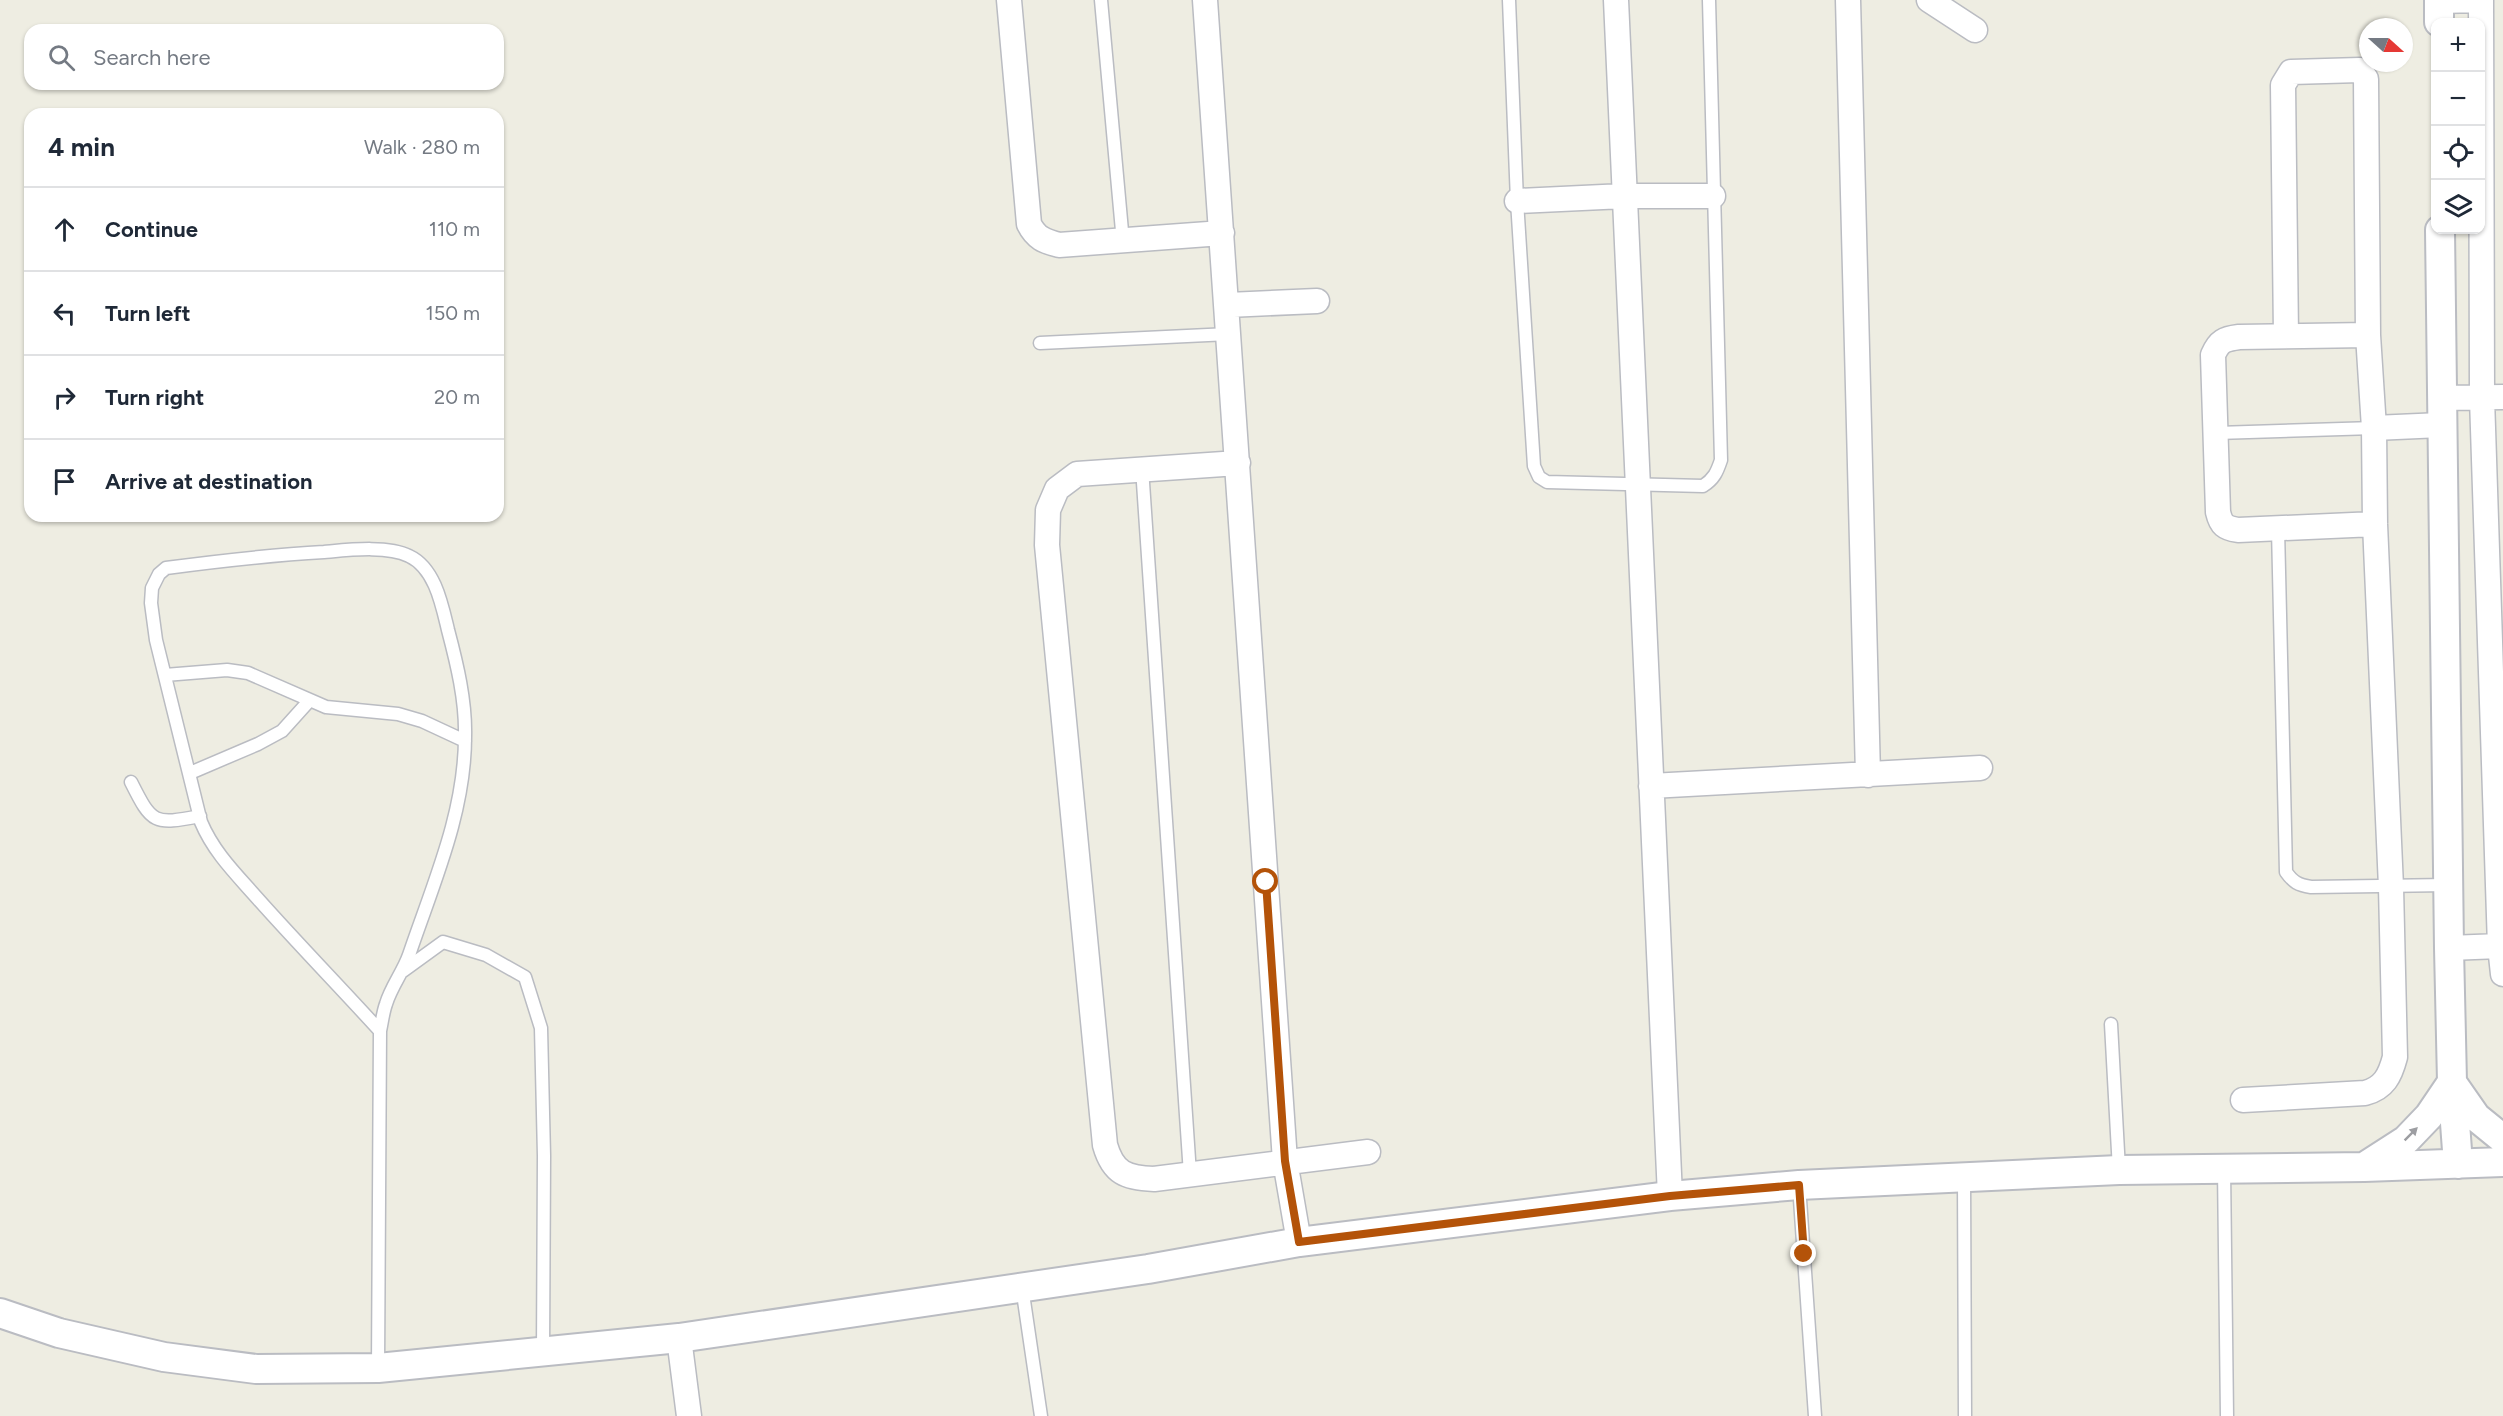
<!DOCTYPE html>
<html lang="en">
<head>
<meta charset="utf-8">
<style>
	body { margin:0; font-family:Figtree,sans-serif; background:#f6f6f7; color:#1f2937 }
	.controls { position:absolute; right:18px; top:18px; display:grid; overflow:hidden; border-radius:12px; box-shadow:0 2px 4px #0004 }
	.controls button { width:54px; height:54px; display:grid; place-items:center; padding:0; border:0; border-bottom:2px solid #e0e1e3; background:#fff; color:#1f2937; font:30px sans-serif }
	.compass { position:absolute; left:2359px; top:18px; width:54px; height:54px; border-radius:50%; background:#fff; box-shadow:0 2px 4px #0004; rotate:111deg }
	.stop { position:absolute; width:18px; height:18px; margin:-14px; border:4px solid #b45309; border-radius:50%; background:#fff }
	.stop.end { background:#b45309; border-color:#fff; box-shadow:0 2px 6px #0008 }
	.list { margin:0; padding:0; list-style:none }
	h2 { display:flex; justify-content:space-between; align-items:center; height:78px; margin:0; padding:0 24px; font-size:26px }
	h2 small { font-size:20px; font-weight:400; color:#747a83 }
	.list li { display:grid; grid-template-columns:39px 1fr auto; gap:18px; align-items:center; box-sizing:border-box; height:84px; padding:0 24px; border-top:2px solid #e0e1e3 }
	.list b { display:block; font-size:22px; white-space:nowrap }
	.list em { font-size:20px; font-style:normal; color:#747a83 }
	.icon { flex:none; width:33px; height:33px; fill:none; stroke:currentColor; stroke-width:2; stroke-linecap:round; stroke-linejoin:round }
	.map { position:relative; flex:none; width:2503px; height:1416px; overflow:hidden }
	.search { position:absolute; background:#fff; box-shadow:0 2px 4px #0004; left:24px; top:24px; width:480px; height:66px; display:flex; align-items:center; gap:15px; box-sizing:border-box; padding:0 21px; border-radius:18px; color:#747a83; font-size:22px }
	.panel { position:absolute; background:#fff; box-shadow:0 2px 4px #0004; left:24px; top:108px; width:480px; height:414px; border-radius:18px }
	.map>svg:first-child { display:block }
</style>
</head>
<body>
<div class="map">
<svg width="2503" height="1416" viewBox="0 0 2503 1416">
	<rect width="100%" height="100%" fill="#eeede2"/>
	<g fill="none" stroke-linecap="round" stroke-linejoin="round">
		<defs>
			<path id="service" d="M1101,0l22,242
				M1509,0l8,201 17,265 5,11 8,5 156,4c11,-7 14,-14 18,-26l-12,-460
				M1040,343l189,-9
				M2217,433l157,-5
				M1142,468l48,706
				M2278,529l8,343c7,10 12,13 25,15l137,-2
				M165,675l62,-5 21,3 78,34 72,7 24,7 43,20
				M190,773l68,-29 24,-13 27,-30
				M131,782c21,42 23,43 69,34
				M403,971l40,-29 43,13 39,22 16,51 3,128 -1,197
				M2111,1024l8,146
				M2224,1169l3,247
				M1964,1178l1,238
				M1799,1185l16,231
				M1022,1287l19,129
				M378,1368l2,-337c2,-9 3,-19 6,-27 5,-17 17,-32 23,-49 24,-71 56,-142 56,-218 1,-36 -8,-73 -17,-107 -6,-25 -13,-62 -39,-74 -21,-11 -62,-6 -85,-4 -53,3 -105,9 -158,16l-7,6 -7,14 -1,15 5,37 45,182c13,31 36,53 57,77 40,45 82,88 122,132"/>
			<path id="minor" d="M1009,0l20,224c7,14 15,17 30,21l163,-12
				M1205,0l80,1161 14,81
				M1616,0l54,1196
				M1848,0l20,775
				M1929,0l46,30
				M2481,0l1,398 18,548 3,28
				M2439,1l42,-1
				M1517,201l107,-5h89
				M1228,305l89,-4
				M2368,335l-129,2c-15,2 -20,4 -26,18l5,157c3,13 7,16 20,18l137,-6
				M2442,398l61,-1
				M2374,428l67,-3
				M1238,463l-161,11 -20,15 -9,21 -1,35 58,600c8,28 21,33 49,34l214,-27
				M1651,786l329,-18
				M2449,948l51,-2
				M2243,1100l122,-7c19,-5 25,-17 30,-36l-4,-170 -16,-363 -1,-96 -6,-93 -2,-256 -6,-9 -69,2 -8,13 3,251
				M679,1338l10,78"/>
			<path id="tertiary" d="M2439,0v22
				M2440,230l9,718 3,134 6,82
				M2453,1084l23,33 27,22
				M2364,1167l42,-27 23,-24 23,-34
				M0,1313l59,20 105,24 92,12 122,-1 301,-30 469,-69 151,-27 371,-46 129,-11 320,-15 245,-3 139,-5"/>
		</defs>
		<use href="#service" stroke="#babcc2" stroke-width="15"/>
		<use href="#minor" stroke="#babcc2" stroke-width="27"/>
		<use href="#tertiary" stroke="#babcc2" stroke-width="32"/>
		<use href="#service" stroke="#fff" stroke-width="12"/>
		<use href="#minor" stroke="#fff" stroke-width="24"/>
		<use href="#tertiary" stroke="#fff" stroke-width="28"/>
	</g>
	<defs><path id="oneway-solid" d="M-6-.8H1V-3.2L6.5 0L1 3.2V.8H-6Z" transform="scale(1.5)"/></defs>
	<use fill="#9d9ea2" href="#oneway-solid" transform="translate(2411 1134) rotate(-45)"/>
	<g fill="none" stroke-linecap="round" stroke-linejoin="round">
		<path stroke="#b45309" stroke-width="8" d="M1266,882l19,279 14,81 371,-46 129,-11 5,69"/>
	</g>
</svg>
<div class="controls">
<button>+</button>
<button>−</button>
<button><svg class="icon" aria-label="locate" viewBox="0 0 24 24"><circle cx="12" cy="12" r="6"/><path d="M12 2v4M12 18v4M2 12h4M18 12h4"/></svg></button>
<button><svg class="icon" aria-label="layers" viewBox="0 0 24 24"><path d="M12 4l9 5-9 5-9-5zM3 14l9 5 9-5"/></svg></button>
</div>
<svg class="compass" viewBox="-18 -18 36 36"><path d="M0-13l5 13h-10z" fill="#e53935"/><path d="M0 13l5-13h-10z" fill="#747a83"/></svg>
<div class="stop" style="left:1266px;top:882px"></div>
<div class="stop end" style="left:1804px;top:1254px"></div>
<div class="search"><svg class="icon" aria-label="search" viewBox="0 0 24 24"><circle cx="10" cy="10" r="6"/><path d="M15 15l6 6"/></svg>Search here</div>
<section class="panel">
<h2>4 min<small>Walk · 280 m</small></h2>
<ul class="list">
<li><svg class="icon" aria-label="ahead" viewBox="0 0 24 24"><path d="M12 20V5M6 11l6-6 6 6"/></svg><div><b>Continue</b></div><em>110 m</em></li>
<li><svg class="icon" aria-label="left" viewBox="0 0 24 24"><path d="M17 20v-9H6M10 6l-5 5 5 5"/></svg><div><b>Turn left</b></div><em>150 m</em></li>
<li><svg class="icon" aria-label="right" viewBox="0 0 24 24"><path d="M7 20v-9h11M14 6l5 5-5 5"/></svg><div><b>Turn right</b></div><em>20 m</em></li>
<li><svg class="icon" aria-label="arrive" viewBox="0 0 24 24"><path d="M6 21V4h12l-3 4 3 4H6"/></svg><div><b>Arrive at destination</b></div></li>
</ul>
</section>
</div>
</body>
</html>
